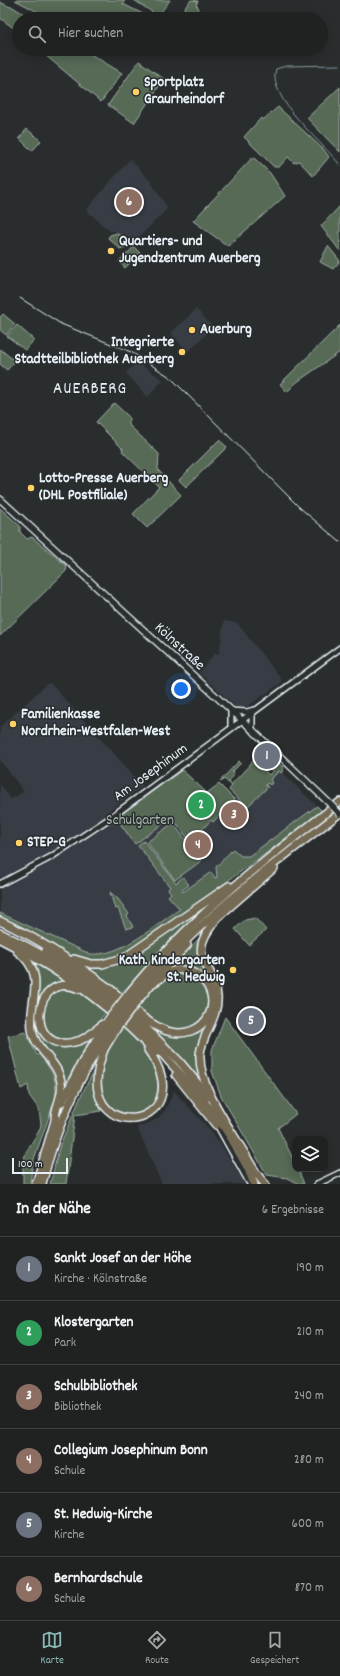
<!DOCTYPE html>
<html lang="de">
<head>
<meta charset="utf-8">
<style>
	body { margin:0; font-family:Dekko,sans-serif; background:#2d2f2f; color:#f1f3f6 }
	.controls { position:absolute; right:12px; bottom:12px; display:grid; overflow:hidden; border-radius:8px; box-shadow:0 2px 10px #0003 }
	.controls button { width:36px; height:36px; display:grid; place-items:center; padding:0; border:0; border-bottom:1px solid #3d3f40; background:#202222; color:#f1f3f6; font:20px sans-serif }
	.scale { position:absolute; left:12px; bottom:10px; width:56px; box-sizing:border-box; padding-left:4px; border:2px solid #e8f1f8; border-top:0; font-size:11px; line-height:14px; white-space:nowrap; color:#e8f1f8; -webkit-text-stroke:3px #2a2d2e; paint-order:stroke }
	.you { position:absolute; left:181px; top:689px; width:14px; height:14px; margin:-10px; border:3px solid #fff; border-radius:50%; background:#1a73e8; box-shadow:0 0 0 6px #1a73e833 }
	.badge { display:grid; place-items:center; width:26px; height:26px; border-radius:50%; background:#8bbbb9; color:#fff; font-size:13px; font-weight:700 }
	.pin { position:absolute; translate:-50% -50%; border:2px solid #fff; box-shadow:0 1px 4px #0006 }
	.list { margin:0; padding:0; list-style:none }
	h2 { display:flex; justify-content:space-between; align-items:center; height:52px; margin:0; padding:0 16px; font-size:17px }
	h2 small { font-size:13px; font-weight:400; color:#a2a4a5 }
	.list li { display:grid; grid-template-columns:26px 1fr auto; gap:12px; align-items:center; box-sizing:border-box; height:64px; padding:0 16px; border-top:1px solid #3d3f40 }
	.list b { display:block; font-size:15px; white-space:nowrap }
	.list p { margin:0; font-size:13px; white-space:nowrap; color:#a2a4a5 }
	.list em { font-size:13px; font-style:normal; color:#a2a4a5 }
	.icon { flex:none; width:22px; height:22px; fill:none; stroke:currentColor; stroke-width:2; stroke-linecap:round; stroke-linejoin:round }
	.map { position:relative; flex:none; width:340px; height:1184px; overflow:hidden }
	.search { position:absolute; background:#202222; box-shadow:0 2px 10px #0003; left:12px; right:12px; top:12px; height:44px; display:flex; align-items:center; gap:10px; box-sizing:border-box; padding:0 14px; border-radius:22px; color:#a2a4a5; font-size:15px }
	.sheet { height:436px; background:#202222 }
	nav { display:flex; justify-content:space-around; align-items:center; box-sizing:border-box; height:56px; border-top:1px solid #3d3f40; background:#202222; font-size:11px; color:#a2a4a5 }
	nav a { display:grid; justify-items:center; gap:2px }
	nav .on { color:#8bbbb9 }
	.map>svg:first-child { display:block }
</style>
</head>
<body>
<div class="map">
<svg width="340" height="1184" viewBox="0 0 340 1184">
	<rect width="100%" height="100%" fill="#2a2d2e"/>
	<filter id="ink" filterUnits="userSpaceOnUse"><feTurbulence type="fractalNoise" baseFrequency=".025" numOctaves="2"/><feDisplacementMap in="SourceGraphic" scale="8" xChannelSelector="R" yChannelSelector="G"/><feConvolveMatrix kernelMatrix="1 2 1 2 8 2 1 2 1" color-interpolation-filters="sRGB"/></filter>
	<g filter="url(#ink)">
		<path fill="#393e44" d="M130,159l21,23 16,25 -2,4 -33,33 -2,1 -17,-15 -2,2 -25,-22z
			M196,309l17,18 -25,25 -17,-19z
			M137,362l26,18 -15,17 -22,-24z
			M224,621l13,2 44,56v4l-36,25 -10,-2 -36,-33 16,-20 4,1z
			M48,683l3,1 92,102 -37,27 6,8 70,-51 10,9 8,53 36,-36 10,9 26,-27 -3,-3 4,-5 -6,-6 2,-3 3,1 2,-4 9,9 -1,6 35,33 -137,103 -56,38 -25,8 -9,-1 -23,-9 -44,-22 -23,-10v-129l11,15 13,-7 -24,-32v-33z
			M174,1091l37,40 12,17 22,36h-83l-25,-57 9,-2 12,-7 7,-7z"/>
		<path fill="#576b56" stroke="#a0aea7" d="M15,0h110l-2,4 30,15h-102z
			M134,0h36l-12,16z
			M191,0l7,1 -2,4 3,3 -8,11h-15z
			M0,2l10,5 1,-1 21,13h-13v13l-19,-14z
			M38,49h44l40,24 -21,29z
			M139,61l25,18 -30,44 -26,-18z
			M340,87v65l-33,-34z
			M278,107l46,43 5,7 -16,19 -14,-15 -5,2 -6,-6 -9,10h-5l-30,-30 17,-19 2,2z
			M27,129l14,12 -9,10 -13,-13z
			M253,157l17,16 15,23 -57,50 -35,-25z
			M340,206v45l-19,-25z
			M117,233l13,12 -10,4 -12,-11 2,-3z
			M328,246l12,15 -7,8 -13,-7z
			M134,247l6,6 -15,15 -6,-7z
			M3,314l12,10 -9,11 -6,-5v-13z
			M17,325l17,15 -9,10 -18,-14z
			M340,325v27l-43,30 -10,10 -7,-8z
			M0,349l15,12 -8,9 -7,-6z
			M114,403l15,14v8l30,29 -1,16 23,25 -34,33 -14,-14 26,-27 -37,-36 1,-2 -27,-27z
			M219,440l8,7 -41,40 -7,-7z
			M0,508l20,18v6l7,7 5,-2 35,29 -1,5 -66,65z
			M274,758l9,9v4l-2,2 -2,-2 -9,9 2,3 -2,2 -2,-2 -3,2 3,2 -21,20 -18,-17 3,-4 -8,-7 -3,3 -1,-1 19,-20 2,2 -9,9 2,3 -5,6 3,3 22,-24 15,15 4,-5 -6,-6 2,-3 3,1z
			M182,770l25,23 12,-9 16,16 -22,22 -2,-2 -11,12 2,2 -10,10 -20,-27 -37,27 -19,-26z
			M317,806l5,5 -65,49 -133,95 -25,8 -24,-5 -75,-39v-6l90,41c31,3 65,-29 90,-45l-12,-13 3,-3 -3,-4 2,-2 -32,-42 6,-4 32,42 7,-6 6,8 -7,5 1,2 28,-20 4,6 2,-1 -1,-10 17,-18 8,7h8z
			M173,823l28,38 -26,19 -28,-38z
			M110,892l8,7 11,15 -2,2 6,11 -7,2 -8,-21 -3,1z
			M220,894l-50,46 -49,54 -36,-27h16l15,-3z
			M255,918l11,12 -17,15 -14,-16 10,-9z
			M5,926c11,4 22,11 33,17 28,16 55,34 80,55 14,11 27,25 44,33 25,11 58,-7 50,-38 -3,-12 -15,-23 -28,-24 -5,-1 -10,1 -15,1l34,-36c-10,31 12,38 13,65 0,12 -6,22 -11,32 -8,18 -7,36 0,54 -21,-16 -38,-41 -57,-60 -43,-40 -91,-72 -143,-99z
			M27,957l22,13 22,15c-22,9 -38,10 -34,39l14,17 41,-5 -28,49 -24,-40 -8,-20 5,-26z
			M178,974c46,-1 35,69 -10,54 -11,-4 -22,-13 -31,-21 12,-13 21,-30 41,-33z
			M62,990l17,2 28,19c-7,8 -12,17 -21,23 -39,24 -62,-33 -24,-44z
			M225,1017l71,97 -18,14 17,35v6h3l6,15h-5l-12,-6 -20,-3 -46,-79 -9,-25v-21z
			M123,1027c20,20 44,46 31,76 -4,8 -13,13 -22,13 -8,1 -14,-3 -19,-8 -26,-23 -7,-59 10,-81z
			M25,1032l12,23 2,-1c12,16 18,22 17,43l-23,65 -3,22h-7v-21l3,-11 13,-21 2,-6 -2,-16 -10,-14 -1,-10 -7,4 -13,-53z
			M95,1068v26l6,17 -26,4 -9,69h-16l10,-39 21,-49z"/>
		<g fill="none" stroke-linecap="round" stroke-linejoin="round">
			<path stroke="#889ca5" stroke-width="1" d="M340,65l-54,1 -10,3c-10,29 48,74 64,96"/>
			<defs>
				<path id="tertiary" d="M231,727v-16l16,1 7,-2
					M252,730v-17
					M0,884l51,-27 59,-39 230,-170
					M219,1128l31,56
					M317,1184l23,-11"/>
				<path id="secondary" d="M0,499l242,221 87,83"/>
				<path id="motorway" d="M0,921c39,18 74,41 109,67 19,15 35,35 58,43 16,5 34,0 42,-16 10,-21 -7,-47 -32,-45 -10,1 -15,9 -24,13
					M215,921c-31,38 0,41 2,75 2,21 -15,38 -17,58 -2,31 28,71 43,97 7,11 13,24 22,33
					M211,923l63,-55
					M0,933c51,24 99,56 140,95 13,13 23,28 36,41 31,34 62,71 78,115
					M0,939c57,29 111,67 155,114
					M46,950l68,48
					M17,951c32,24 11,48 15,78 2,21 26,31 29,53 3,14 -7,25 -6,39
					M74,959l17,5h11l22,-6 105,-72
					M79,989c-46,-22 -56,66 -5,53 12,-2 20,-11 29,-18
					M129,993c60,-75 136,-133 211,-191
					M134,997c59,-72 132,-128 206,-184
					M139,999l24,-29 24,-25
					M129,1011l50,50 30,36
					M105,1047c-42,103 102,86 43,3
					M103,1051l14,-23
					M176,1075l40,50
					M62,1102l19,-38 27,-44
					M36,1184l20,-67
					M42,1184c14,-58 38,-110 71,-159"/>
			</defs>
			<use href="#tertiary" stroke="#e8f1f8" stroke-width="8"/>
			<use href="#secondary" stroke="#e8f1f8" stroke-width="8"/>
			<use href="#motorway" stroke="#e8f1f8" stroke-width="10"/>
			<use href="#tertiary" stroke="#2a2d2e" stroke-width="5"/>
			<use href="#secondary" stroke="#2a2d2e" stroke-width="5.5"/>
			<use href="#motorway" stroke="#746b52" stroke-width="7"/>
			<path stroke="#e8f1f8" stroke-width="1" d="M20,298l41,26 70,28 39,25 129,130 41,35"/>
			<defs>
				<path id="secondary-bridge" d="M329,803l11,11"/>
				<path id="motorway-bridge" d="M108,1020l21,-27
					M113,1025l21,-28
					M117,1028l22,-29"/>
			</defs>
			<use href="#secondary-bridge" stroke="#e8f1f8" stroke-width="8" stroke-linecap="butt"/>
			<use href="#motorway-bridge" stroke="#e8f1f8" stroke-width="10" stroke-linecap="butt"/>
			<use href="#secondary-bridge" stroke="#2a2d2e" stroke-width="5.5"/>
			<use href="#motorway-bridge" stroke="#746b52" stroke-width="7"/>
		</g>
	</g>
	<g fill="#ffd166" stroke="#2a2d2e" stroke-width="1.5">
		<circle cx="136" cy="92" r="4"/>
		<circle cx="111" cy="251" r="4"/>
		<circle cx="192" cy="330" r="4"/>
		<circle cx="182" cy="352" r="4"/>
		<circle cx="31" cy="488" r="4"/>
		<circle cx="13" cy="724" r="4"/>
		<circle cx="19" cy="843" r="4"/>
		<circle cx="233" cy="970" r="4"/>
	</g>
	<g text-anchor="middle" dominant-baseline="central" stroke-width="3" stroke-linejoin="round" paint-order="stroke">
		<g font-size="15" font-weight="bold" fill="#e8f1f8" stroke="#2a2d2e" text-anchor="start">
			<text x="144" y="83">Sportplatz<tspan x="144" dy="17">Graurheindorf</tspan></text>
			<text x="119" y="242">Quartiers- und<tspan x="119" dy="17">Jugendzentrum Auerberg</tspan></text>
			<text x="200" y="330">Auerburg</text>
			<text x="174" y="343" text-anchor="end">Integrierte<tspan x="174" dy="17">Stadtteilbibliothek Auerberg</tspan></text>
			<text x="39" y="479">Lotto-Presse Auerberg<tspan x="39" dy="17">(DHL Postfiliale)</tspan></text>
			<text x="21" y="715">Familienkasse<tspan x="21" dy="17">Nordrhein-Westfalen-West</tspan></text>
			<text x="27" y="843">STEP-G</text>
			<text x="225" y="961" text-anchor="end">Kath. Kindergarten<tspan x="225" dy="17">St. Hedwig</tspan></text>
		</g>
		<g font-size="15" fill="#e8f1f8" stroke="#2a2d2e">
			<text transform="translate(179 647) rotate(43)">Kölnstraße</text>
			<text transform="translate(151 773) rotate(-36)">Am Josephinum</text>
		</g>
		<g font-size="15" fill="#a7b5af" stroke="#2a2d2e">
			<text x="140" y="821">Schulgarten</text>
		</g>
		<g font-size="17" letter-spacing="1" fill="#e8f1f8" stroke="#2a2d2e">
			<text x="90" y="390">AUERBERG</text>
		</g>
	</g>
</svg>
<div class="controls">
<button><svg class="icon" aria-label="layers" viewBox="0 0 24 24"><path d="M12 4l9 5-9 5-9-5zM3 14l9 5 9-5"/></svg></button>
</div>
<div class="scale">100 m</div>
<div class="you"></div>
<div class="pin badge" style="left:267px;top:756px;background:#6b7280">1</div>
<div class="pin badge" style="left:201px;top:805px;background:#2e9e5b">2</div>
<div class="pin badge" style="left:234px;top:815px;background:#8d6e63">3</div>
<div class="pin badge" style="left:198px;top:845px;background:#8d6e63">4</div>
<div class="pin badge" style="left:251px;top:1021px;background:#6b7280">5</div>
<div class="pin badge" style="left:129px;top:202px;background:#8d6e63">6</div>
<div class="search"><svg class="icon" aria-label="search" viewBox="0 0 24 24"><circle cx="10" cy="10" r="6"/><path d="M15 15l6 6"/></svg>Hier suchen</div>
</div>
<section class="sheet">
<h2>In der Nähe<small>6 Ergebnisse</small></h2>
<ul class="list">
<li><span class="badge" style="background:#6b7280">1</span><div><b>Sankt Josef an der Höhe</b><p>Kirche · Kölnstraße</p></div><em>190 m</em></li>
<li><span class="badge" style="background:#2e9e5b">2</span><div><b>Klostergarten</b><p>Park</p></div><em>210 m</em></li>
<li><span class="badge" style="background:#8d6e63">3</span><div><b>Schulbibliothek</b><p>Bibliothek</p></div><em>240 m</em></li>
<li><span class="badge" style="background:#8d6e63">4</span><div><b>Collegium Josephinum Bonn</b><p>Schule</p></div><em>280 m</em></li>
<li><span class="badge" style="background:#6b7280">5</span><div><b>St. Hedwig-Kirche</b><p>Kirche</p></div><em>600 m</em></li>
<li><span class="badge" style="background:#8d6e63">6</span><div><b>Bernhardschule</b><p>Schule</p></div><em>870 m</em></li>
</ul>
</section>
<nav>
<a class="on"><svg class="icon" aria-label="map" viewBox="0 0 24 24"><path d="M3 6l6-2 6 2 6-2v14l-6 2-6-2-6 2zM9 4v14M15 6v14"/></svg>Karte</a>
<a><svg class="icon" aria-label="directions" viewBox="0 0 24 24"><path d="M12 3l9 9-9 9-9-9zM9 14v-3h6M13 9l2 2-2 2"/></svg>Route</a>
<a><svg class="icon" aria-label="saved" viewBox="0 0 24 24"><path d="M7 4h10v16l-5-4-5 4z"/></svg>Gespeichert</a>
</nav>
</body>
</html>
